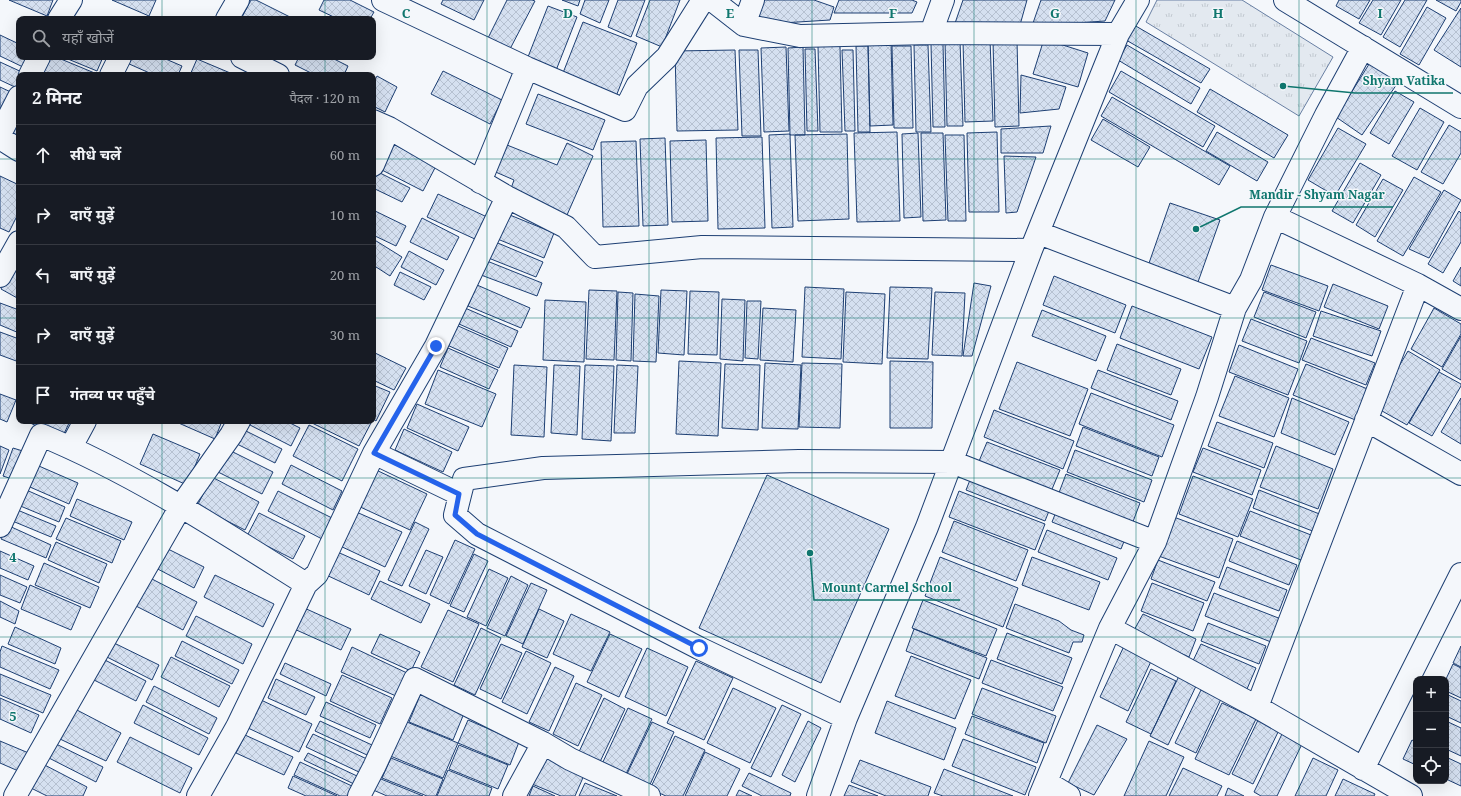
<!DOCTYPE html>
<html lang="hi">
<head>
<meta charset="utf-8">
<style>
	body { margin:0; font-family:"Noto Serif","Noto Sans Devanagari",serif; background:#242831; color:#f1f3f6 }
	.controls { position:absolute; right:12px; bottom:12px; display:grid; overflow:hidden; border-radius:8px; box-shadow:0 4px 16px #0002 }
	.controls button { width:36px; height:36px; display:grid; place-items:center; padding:0; border:0; border-bottom:1px solid #363941; background:#171b24; color:#f1f3f6; font:20px sans-serif }
	.stop { position:absolute; width:12px; height:12px; margin:-9px; border:3px solid #2563eb; border-radius:50%; background:#fff }
	.stop.end { background:#2563eb; border-color:#fff; box-shadow:0 1px 4px #0008 }
	.list { margin:0; padding:0; list-style:none }
	h2 { display:flex; justify-content:space-between; align-items:center; height:52px; margin:0; padding:0 16px; font-size:17px }
	h2 small { font-size:13px; font-weight:400; color:#9ea1a6 }
	.list li { display:grid; grid-template-columns:26px 1fr auto; gap:12px; align-items:center; box-sizing:border-box; height:60px; padding:0 16px; border-top:1px solid #363941 }
	.list b { display:block; font-size:15px; white-space:nowrap }
	.list em { font-size:13px; font-style:normal; color:#9ea1a6 }
	.icon { flex:none; width:22px; height:22px; fill:none; stroke:currentColor; stroke-width:2; stroke-linecap:round; stroke-linejoin:round }
	.map { position:relative; flex:none; width:1461px; height:796px; overflow:hidden }
	.search { position:absolute; background:#171b24; box-shadow:0 4px 16px #0002; left:16px; top:16px; width:360px; height:44px; display:flex; align-items:center; gap:10px; box-sizing:border-box; padding:0 14px; border-radius:8px; color:#9ea1a6; font-size:15px }
	.panel { position:absolute; background:#171b24; box-shadow:0 4px 16px #0002; left:16px; top:72px; width:360px; height:352px; border-radius:8px }
	.map>svg:first-child { display:block }
</style>
</head>
<body>
<div class="map">
<svg width="1461" height="796" viewBox="0 0 1461 796">
	<defs>
		<pattern id="grass-tufts" width="24" height="20" patternUnits="userSpaceOnUse"><rect width="24" height="20" fill="#e3e9f0"/><path d="M3 7l-1-3M5 7V3M7 7l1-3M15 17l-1-3M17 17v-4M19 17l1-3" fill="none" stroke="#c2c9d1"/></pattern>
		<pattern id="building-cross-hatch" width="8" height="8" patternUnits="userSpaceOnUse"><rect width="8" height="8" fill="#d5e0f0"/><path d="M0 0l8 8M0 8l8-8" fill="none" stroke="#b6c1d1"/></pattern>
	</defs>
	<rect width="100%" height="100%" fill="#f4f7fb"/>
	<path fill="url(#grass-tufts)" stroke="#687fa3" d="M1157,0h85l91,57 -34,59 -153,-94z"/>
	<path fill="url(#building-cross-hatch)" stroke="#1d3f73" d="M9,0h44l-6,16z
		M112,0h44l-7,16z
		M251,0h5l38,19h-53z
		M324,0h26l24,12 -4,7h-32l-19,-9z
		M443,0h41l-10,20 -33,-16z
		M507,0h25l3,1 -25,48 -22,-11z
		M562,0h18l-2,6z
		M585,0h24l-9,23 -20,-9z
		M618,0h27l-14,37 -23,-10z
		M650,0h30l-18,47 -26,-11z
		M760,0h54l20,7 -4,13 -64,4 -13,-3z
		M839,0h73l5,2 -5,11h-78z
		M963,0h64l-7,25 -67,4z
		M1041,0h74l-10,21 -73,5z
		M1339,0h31l-11,19 -23,-13z
		M1373,0h28l-20,35 -22,-12z
		M1405,0h22l-27,47 -17,-10z
		M1436,0h25v2l-5,9z
		M548,6l29,11 -22,56 -29,-11z
		M1427,7l19,11 -27,47 -19,-11z
		M1461,8v59l-27,-17z
		M583,22l54,21 -22,56 -54,-21z
		M1134,25l76,44 -9,14 -75,-43z
		M0,35l19,9v13h9l-5,10 -23,-11z
		M990,39l3,82 -28,1 -2,-82z
		M1044,39l44,14 -10,34 -45,-13z
		M993,40h24l2,86 -24,1z
		M945,41h15l3,85h-16z
		M868,42h23l2,83 -23,1z
		M931,44h12l2,83h-12z
		M914,45h14l3,87h-15z
		M1127,45l73,43 -9,16 -73,-44z
		M818,46h22l2,86h-22z
		M856,46h12l2,86h-12z
		M892,46h19l2,82h-19z
		M786,47l3,84 -25,1 -3,-84z
		M803,47l2,88h-15l-2,-87z
		M805,49h10l3,82h-11z
		M735,50l3,80 -61,1 -2,-80z
		M739,50h19l3,86h-19z
		M842,50h11l2,81h-10z
		M47,57h9l41,17 -57,1z
		M63,57h40l-6,14z
		M130,57h31l21,9 -4,9h-24l-27,-12z
		M299,57h31l18,9 -4,9h-29l-20,-10z
		M197,59l38,16h-45z
		M1371,61l28,20 -37,54 -26,-18z
		M0,62l24,11 -1,2h-4v8l-2,5 -17,-8z
		M443,71l59,29 -12,24 -59,-30z
		M1121,71l94,55 -12,21 -94,-55z
		M1021,75l45,12 -7,22 -39,4z
		M377,76l20,11 -12,25 -12,-6v-22z
		M0,87l13,6 -13,23z
		M1210,89l78,46 -14,23 -77,-46z
		M1395,91l19,11 -25,42 -19,-11z
		M538,94l67,26 -12,30 -67,-26z
		M1112,97l118,69 -11,19 -118,-69z
		M1420,108l24,14 -27,48 -25,-14z
		M1103,119l47,28 -12,20 -47,-27z
		M19,120v23l-12,-6z
		M1449,125l12,7v21l-18,31 -22,-12z
		M1051,126l-8,27h-42v-24z
		M1338,128l28,16 -31,52 -27,-16z
		M897,132l3,89 -43,1 -3,-89z
		M997,132l2,80h-30l-2,-79z
		M1217,132l51,30 -11,19 -51,-30z
		M918,133l3,84 -17,1 -2,-84z
		M921,133h22l3,87 -23,1z
		M790,134l3,93 -21,1 -3,-93z
		M847,134l2,85 -51,2 -3,-86z
		M945,135h19l2,86h-18z
		M762,137l3,91 -47,1 -2,-91z
		M665,138l3,87 -25,1 -3,-87z
		M706,140l2,81 -36,1 -2,-81z
		M636,141l3,85 -36,1 -2,-85z
		M502,143l55,22 10,-22 26,13 -26,59 -58,-21 5,-14 -23,-10z
		M393,144l43,22 -13,25 -43,-22z
		M1004,156l32,1 -19,55 -11,1z
		M1360,163l21,12 -28,48 -21,-12z
		M378,172l32,16 -8,14 -29,-14v-5z
		M0,176l19,9v27l-10,20 -9,-4z
		M1414,177l27,15 -38,64 -26,-15z
		M1383,179l20,11 -28,47 -19,-12z
		M1444,190l17,10 -32,58 -20,-9z
		M438,194l49,23 -10,23 -50,-23z
		M1170,203l50,17 -22,62 -50,-16z
		M373,210l33,16 -10,20 -23,-11z
		M1459,211l2,2v29l-18,31 -15,-9z
		M505,213l49,20 -10,25 -49,-20z
		M422,218l37,19 -12,23 -37,-18z
		M373,239l29,18 -12,19 -17,-11z
		M493,241l50,21 -7,15 -50,-20z
		M409,251l35,19 -8,15 -35,-18z
		M487,261l55,22 -5,13 -56,-21z
		M15,263l4,3v33l-18,-10z
		M1271,265l57,21 -9,25 -57,-21z
		M1461,267v19l-8,-5z
		M400,272l31,15 -7,13 -30,-15z
		M1054,276l72,29 -11,28 -72,-28z
		M974,283l17,3 -19,70h-9z
		M1333,284l55,22 -9,23 -55,-22z
		M477,285l53,23 -9,20 -53,-22z
		M805,287l39,2 -3,70 -39,-2z
		M890,287l42,1 -4,71 -41,-1z
		M589,290l28,1 -3,69 -28,-1z
		M661,290l26,1 -3,64 -26,-2z
		M690,291l29,1 -2,63 -29,-1z
		M618,292l15,1 -2,68 -15,-1z
		M846,292l39,2 -3,70 -39,-2z
		M935,292l30,1 -3,63 -30,-1z
		M1264,292l52,20 -10,26 -52,-21z
		M635,294l24,2 -3,66 -23,-1z
		M722,299l23,1 -2,61 -23,-2z
		M545,300l41,2 -2,60 -41,-2z
		M747,301h14l-3,58 -13,-1z
		M0,303l19,7v23l-19,-8z
		M1132,306l80,31 -13,32 -79,-31z
		M465,308l53,23 -7,16 -52,-23z
		M763,308l33,2 -3,52 -33,-2z
		M1434,308l27,16v10l-19,33 -31,-18z
		M1042,310l64,26 -10,25 -64,-25z
		M1321,311l60,20 -9,25 -59,-20z
		M1251,319l56,22 -8,22 -57,-22z
		M456,325l52,23 -9,20 -52,-23z
		M0,332l19,7v23l-19,-7z
		M1461,336v44l-19,-11z
		M1311,338l64,25 -9,22 -64,-25z
		M1117,344l64,25 -10,26 -64,-25z
		M1239,345l59,24 -10,26 -59,-23z
		M448,348l50,22 -9,19 -49,-22z
		M1408,351l32,19 -33,55 -32,-18z
		M373,352l33,16 -12,22 -21,-10z
		M679,361l42,2 -3,73 -42,-2z
		M890,361l43,1 -1,66h-42z
		M1017,362l71,27 -18,47 -71,-27z
		M765,363l36,2 -3,64 -36,-1z
		M802,363l40,1 -2,64 -41,-1z
		M725,364l35,1 -2,65 -36,-2z
		M1306,364l64,26 -12,31 -65,-26z
		M514,365l33,2 -3,70 -33,-2z
		M554,365l26,1 -3,69 -26,-2z
		M585,365l29,1 -3,75 -29,-2z
		M617,365l21,1 -3,67h-21z
		M438,370l58,24 -14,33 -57,-23z
		M1098,370l80,31 -7,19 -80,-32z
		M1439,372l22,12v2l-29,50 -23,-13z
		M1235,376l54,22 -15,39 -55,-21z
		M373,385l17,7 -14,29 -3,-2z
		M1091,393l83,32 -12,32 -83,-33z
		M0,394l16,6 -9,22 -7,-3z
		M1292,398l57,24 -14,33 -54,-22z
		M1461,398v46l-20,-12z
		M417,404l52,23 -11,24 -51,-23z
		M994,410l80,31 -11,28 -79,-32z
		M26,421h44l-8,17z
		M174,421h48l-7,18z
		M252,421h34l14,7 -9,18 -41,-21z
		M313,421h59l-13,25 -47,-23z
		M1217,422l56,21 -9,25 -56,-22z
		M309,425l49,24 -16,32 -49,-25z
		M1083,427l76,30 -7,19 -76,-30z
		M240,428l42,21 -7,14 -42,-21z
		M404,429l48,23 -9,20 -48,-22z
		M153,434l47,20 -13,31 -47,-21z
		M987,442l73,28 -10,24 -73,-28z
		M0,446l9,4 -9,24z
		M1276,446l57,23 -15,40 -58,-22z
		M13,448l13,4 -11,28 -12,-4z
		M225,448l48,24 -11,22 -48,-24z
		M1203,448l58,22 -9,25 -59,-23z
		M1075,450l77,30 -8,22 -77,-30z
		M32,463l46,20 -9,21 -46,-20z
		M291,465l51,26 -9,19 -51,-26z
		M374,469l53,25 -17,36 -54,-25z
		M1066,474l74,29 -9,24 -74,-29z
		M767,475l122,54 -68,154 -122,-55z
		M972,475l79,31 -6,15 -79,-31z
		M1193,476l60,23 -15,38 -59,-23z
		M212,477l47,25 -14,28 -48,-24z
		M24,489l41,18 -6,15 -41,-17z
		M1259,490l63,25 -7,17 -62,-24z
		M278,491l56,28 -10,21 -56,-29z
		M959,491l86,33 -10,26 -86,-33z
		M77,499l55,23 -8,18 -54,-24z
		M1058,507l69,27 -6,15 -69,-27z
		M15,509l41,17 -5,11 -41,-17z
		M354,511l48,21 -17,35 -47,-22z
		M1250,511l61,24 -10,25 -61,-24z
		M259,513l46,23 -12,23 -46,-23z
		M1171,516l62,23 -14,39 -63,-23z
		M66,518l55,23 -9,22 -56,-24z
		M954,521l74,29 -12,31 -74,-29z
		M415,522l14,7 -27,57 -14,-6z
		M7,525l44,20 -5,13 -45,-19z
		M1047,530l70,28 -9,22 -70,-28z
		M455,540l20,9 -26,55 -19,-9z
		M1237,541l60,24 -8,20 -60,-24z
		M56,542l51,22 -8,19 -51,-23z
		M162,546l42,21 -10,21 -42,-22z
		M333,550l47,21 -11,24 -47,-22z
		M426,550l17,7 -17,37 -17,-8z
		M0,551l34,15 -6,14 -28,-12z
		M474,554l14,7 -24,51 -14,-6z
		M940,557l78,31 -15,39 -78,-31z
		M1032,557l68,25 -11,28 -67,-25z
		M1158,560l57,22 -8,19 -56,-22z
		M44,563l55,24 -9,21 -55,-23z
		M1227,567l60,23 -8,21 -60,-23z
		M489,569l19,9 -22,48 -19,-9z
		M0,575l27,12 -7,16 -20,-8z
		M215,575l59,29 -11,23 -59,-30z
		M511,576l17,9 -23,51 -18,-8z
		M148,577l49,25 -14,28 -49,-25z
		M380,581l50,23 -9,19 -50,-24z
		M531,583l16,7 -24,54 -17,-8z
		M1152,583l52,20 -11,28 -52,-20z
		M30,585l51,22 -10,23 -50,-21z
		M1214,593l67,26 -10,23 -66,-26z
		M923,600l74,29 -11,27 -74,-28z
		M0,601l19,10 -4,13 -15,-7z
		M1015,604l44,17 12,9 13,5 -2,7h-9l-4,11 -63,-25z
		M302,607l49,22 -10,21 -49,-22z
		M539,609l25,12 -17,37 -25,-11z
		M448,610l31,14 -26,58 -32,-15z
		M571,614l39,18 -19,39 -38,-17z
		M1143,614l53,25 -7,18 -56,-25z
		M196,616l56,28 -9,20 -57,-28z
		M1208,623l58,23 -7,18 -58,-23z
		M15,627l46,21 -6,16 -47,-20z
		M481,628l20,10 -26,57 -21,-10z
		M914,629l73,29 -8,21 -73,-28z
		M1007,633l65,25 -10,26 -65,-25z
		M380,634l40,18 -9,19 -40,-18z
		M610,634l32,15 -23,48 -32,-15z
		M182,641l57,29 -7,14 -57,-28z
		M112,642l47,23 -7,15 -47,-24z
		M501,644l21,9 -21,46 -21,-10z
		M1125,644l28,13 -25,54 -28,-14z
		M1201,644l55,24 -9,21 -56,-24z
		M2,646l57,24 -9,19 -50,-22v-15z
		M1461,646v21l-8,-4z
		M352,647l55,26 -11,23 -55,-24z
		M647,648l41,19 -22,49 -41,-19z
		M526,651l25,12 -24,51 -25,-12z
		M911,656l60,24 -16,39 -60,-23z
		M171,657l59,29 -11,21 -58,-30z
		M101,658l45,23 -10,20 -46,-23z
		M991,660l72,27 -10,24 -71,-28z
		M696,661l37,17 -29,62 -37,-17z
		M285,663l46,21 -5,12 -46,-22z
		M1453,664l8,4v30l-15,-7v-12z
		M555,667l19,9 -25,55 -20,-9z
		M1151,669l25,12 -25,53 -25,-12z
		M0,674l51,21 -8,18 -43,-18z
		M342,675l50,23 -12,26 -50,-23z
		M1179,676l18,8 -29,61 -18,-9z
		M276,679l39,18 -9,18 -38,-17z
		M576,683l26,12 -24,51 -25,-12z
		M154,686l63,32 -8,16 -63,-32z
		M733,688l43,20 -26,55 -43,-20z
		M982,688l74,28 -10,27 -74,-29z
		M1201,690l20,9 -25,54 -21,-10z
		M421,693l44,18 -12,29 -44,-18z
		M1446,694l15,7v22l-15,-7z
		M0,698l39,17 -8,18 -31,-14z
		M604,698l21,11 -26,55 -21,-10z
		M261,700l51,24 -13,28 -51,-24z
		M887,701l69,27 -12,32 -69,-27z
		M326,702l50,23 -6,13 -50,-22z
		M1222,703l34,16 -27,56 -34,-16z
		M143,705l65,33 -9,17 -65,-32z
		M782,705l19,9 -30,63 -20,-9z
		M628,708l24,11 -26,55 -24,-10z
		M75,709l46,24 -15,28 -46,-22z
		M972,716l72,27 -7,20 -72,-29z
		M1259,718l21,10 -27,56 -21,-10z
		M402,720l56,23 -15,35 -55,-23z
		M468,720l51,22 -9,23 -52,-22z
		M320,721l52,24 -5,10 -52,-24z
		M808,721l13,7 -26,54 -13,-7z
		M1446,721l15,7v28l-15,-7z
		M652,722l22,10 -26,57 -23,-11z
		M1097,725l30,14 -33,56 -26,-12z
		M313,734l54,25 -6,14 -55,-26z
		M1282,734l20,10 -25,52h-16l-7,-4z
		M245,735l48,22 -9,18 -48,-22z
		M675,736l30,14 -22,46h-17l-16,-7z
		M130,737l62,31 -12,25 -63,-31z
		M963,739l73,28 -11,28 -73,-29z
		M1412,740l4,2v23l-13,-6z
		M0,741l31,13 -8,19 -23,-10z
		M1149,741l35,16 -18,39h-42z
		M54,743l49,24 -7,15 -49,-25z
		M459,745l49,20 -10,24 -49,-20z
		M705,752l35,17 -13,27h-42z
		M308,753l49,23 -3,8 -50,-24z
		M544,756l41,17 -10,23h-14l-29,-12z
		M1446,757l15,7v22l-15,-7z
		M391,758l52,21 -7,17h-9l-45,-18z
		M1313,758l25,12 -12,26h-31z
		M860,760l71,27 -3,9h-42l-35,-14z
		M37,761l50,26 -4,9h-36l-22,-11z
		M300,762l52,24 -4,10h-8l-46,-21z
		M1183,768l39,18 -5,10h-48z
		M944,769l69,27h-70l-9,-3z
		M448,770l44,18 -3,8h-52z
		M749,773l42,20 -1,3h-28l-20,-10z
		M293,776l44,20h-31l-18,-8z
		M376,777l47,19h-36l-16,-7z
		M1343,779l32,15 -1,2h-39z
		M585,783l32,13h-38z
		M849,785l29,11h-34z
		M533,786l22,10h-26z
		M1228,788l16,8h-19z
		M739,790l13,6h-16z"/>
	<g fill="none" stroke-linecap="round" stroke-linejoin="round">
		<defs>
			<path id="street" d="M383,0l144,68 98,42 12,-24 30,-29 36,-57
				M712,0l32,25
				M753,0l-9,25 56,11 131,-3 187,1
				M1285,0l176,107
				M59,19l12,-19
				M227,19l11,-19
				M931,33l12,-33
				M242,57l36,18
				M30,75l9,-18
				M111,75l9,-18
				M373,121l16,7 118,69 59,30 29,30 107,-10 329,3
				M0,134l19,-37
				M0,138l19,12
				M373,165l16,-37
				M480,182l47,-114
				M1275,217l143,68 43,24
				M1039,233l196,75
				M0,276l19,-34
				M1366,420l95,54
				M71,447l14,-26
				M374,453l85,41
				M0,526l41,-91c94,39 179,95 265,149
				M1110,628l147,79 154,89
				M1257,707l161,-422
				M846,718l-147,-70 -222,-114 -22,-19 9,-36 79,-11 256,-7 153,1 203,80
				M1363,769l98,-195
				M1046,782l23,14
				M15,796l166,-290 50,-71 8,-14
				M198,796l39,-69 69,-143 11,-10 57,-121 62,-107 71,-149
				M359,796l15,-29 41,-88 128,64 27,16 79,37
				M514,796l29,-53
				M818,796l28,-78 81,-191 104,-277 87,-216 20,-34
				M1040,796l70,-168 45,-86 52,-145 28,-89 16,-28 24,-63 51,-102 37,-68"/>
		</defs>
		<use href="#street" stroke="#1d3f73" stroke-width="24"/>
		<use href="#street" stroke="#f4f7fb" stroke-width="22"/>
	</g>
	<g fill="none" stroke-linecap="round" stroke-linejoin="round">
		<path stroke="#2563eb" stroke-width="5" d="M436,346l-62,107 85,41 -4,21 22,19 222,114"/>
	</g>
	<path fill="none" stroke="#0f766e" stroke-width="1" stroke-opacity="0.55" d="M162,0v19M325,0v19M487,0v796M649,0v796M812,0v796M974,0v796M1136,0v796M1299,0v796M162,57v18M325,57v18M0,159h19M373,159h1088M0,318h19M373,318h1088M162,421v375M325,421v375M0,478h1461M0,637h1461"/>
	<g font-size="13" text-anchor="middle" font-weight="bold" fill="#0f766e" stroke="#f4f7fb" stroke-width="3" stroke-linejoin="round" paint-order="stroke">
		<text x="406" y="18">C</text>
		<text x="568" y="18">D</text>
		<text x="730" y="18">E</text>
		<text x="893" y="18">F</text>
		<text x="1055" y="18">G</text>
		<text x="1218" y="18">H</text>
		<text x="1380" y="18">I</text>
		<text x="13" y="562">4</text>
		<text x="13" y="721">5</text>
	</g>
	<path fill="none" stroke="#0f766e" stroke-width="1.5" d="M1283 86L1355 93H1453M1196 229L1241 207H1393M810 553L814 600H960"/>
	<g fill="#0f766e" stroke="#f4f7fb" stroke-width="1.5">
		<circle cx="1283" cy="86" r="4"/>
		<circle cx="1196" cy="229" r="4"/>
		<circle cx="810" cy="553" r="4"/>
	</g>
	<g font-size="12" text-anchor="middle" font-weight="bold" fill="#0f766e" stroke="#f4f7fb" stroke-width="3" stroke-linejoin="round" paint-order="stroke">
		<text x="1404" y="85">Shyam Vatika</text>
		<text x="1317" y="199">Mandir - Shyam Nagar</text>
		<text x="887" y="592">Mount Carmel School</text>
	</g>
</svg>
<div class="controls">
<button>+</button>
<button>−</button>
<button><svg class="icon" aria-label="locate" viewBox="0 0 24 24"><circle cx="12" cy="12" r="6"/><path d="M12 2v4M12 18v4M2 12h4M18 12h4"/></svg></button>
</div>
<div class="stop" style="left:699px;top:648px"></div>
<div class="stop end" style="left:436px;top:346px"></div>
<div class="search"><svg class="icon" aria-label="search" viewBox="0 0 24 24"><circle cx="10" cy="10" r="6"/><path d="M15 15l6 6"/></svg>यहाँ खोजें</div>
<section class="panel">
<h2>2 मिनट<small>पैदल · 120 m</small></h2>
<ul class="list">
<li><svg class="icon" aria-label="ahead" viewBox="0 0 24 24"><path d="M12 20V5M6 11l6-6 6 6"/></svg><div><b>सीधे चलें</b></div><em>60 m</em></li>
<li><svg class="icon" aria-label="right" viewBox="0 0 24 24"><path d="M7 20v-9h11M14 6l5 5-5 5"/></svg><div><b>दाएँ मुड़ें</b></div><em>10 m</em></li>
<li><svg class="icon" aria-label="left" viewBox="0 0 24 24"><path d="M17 20v-9H6M10 6l-5 5 5 5"/></svg><div><b>बाएँ मुड़ें</b></div><em>20 m</em></li>
<li><svg class="icon" aria-label="right" viewBox="0 0 24 24"><path d="M7 20v-9h11M14 6l5 5-5 5"/></svg><div><b>दाएँ मुड़ें</b></div><em>30 m</em></li>
<li><svg class="icon" aria-label="arrive" viewBox="0 0 24 24"><path d="M6 21V4h12l-3 4 3 4H6"/></svg><div><b>गंतव्य पर पहुँचे</b></div></li>
</ul>
</section>
</div>
</body>
</html>
